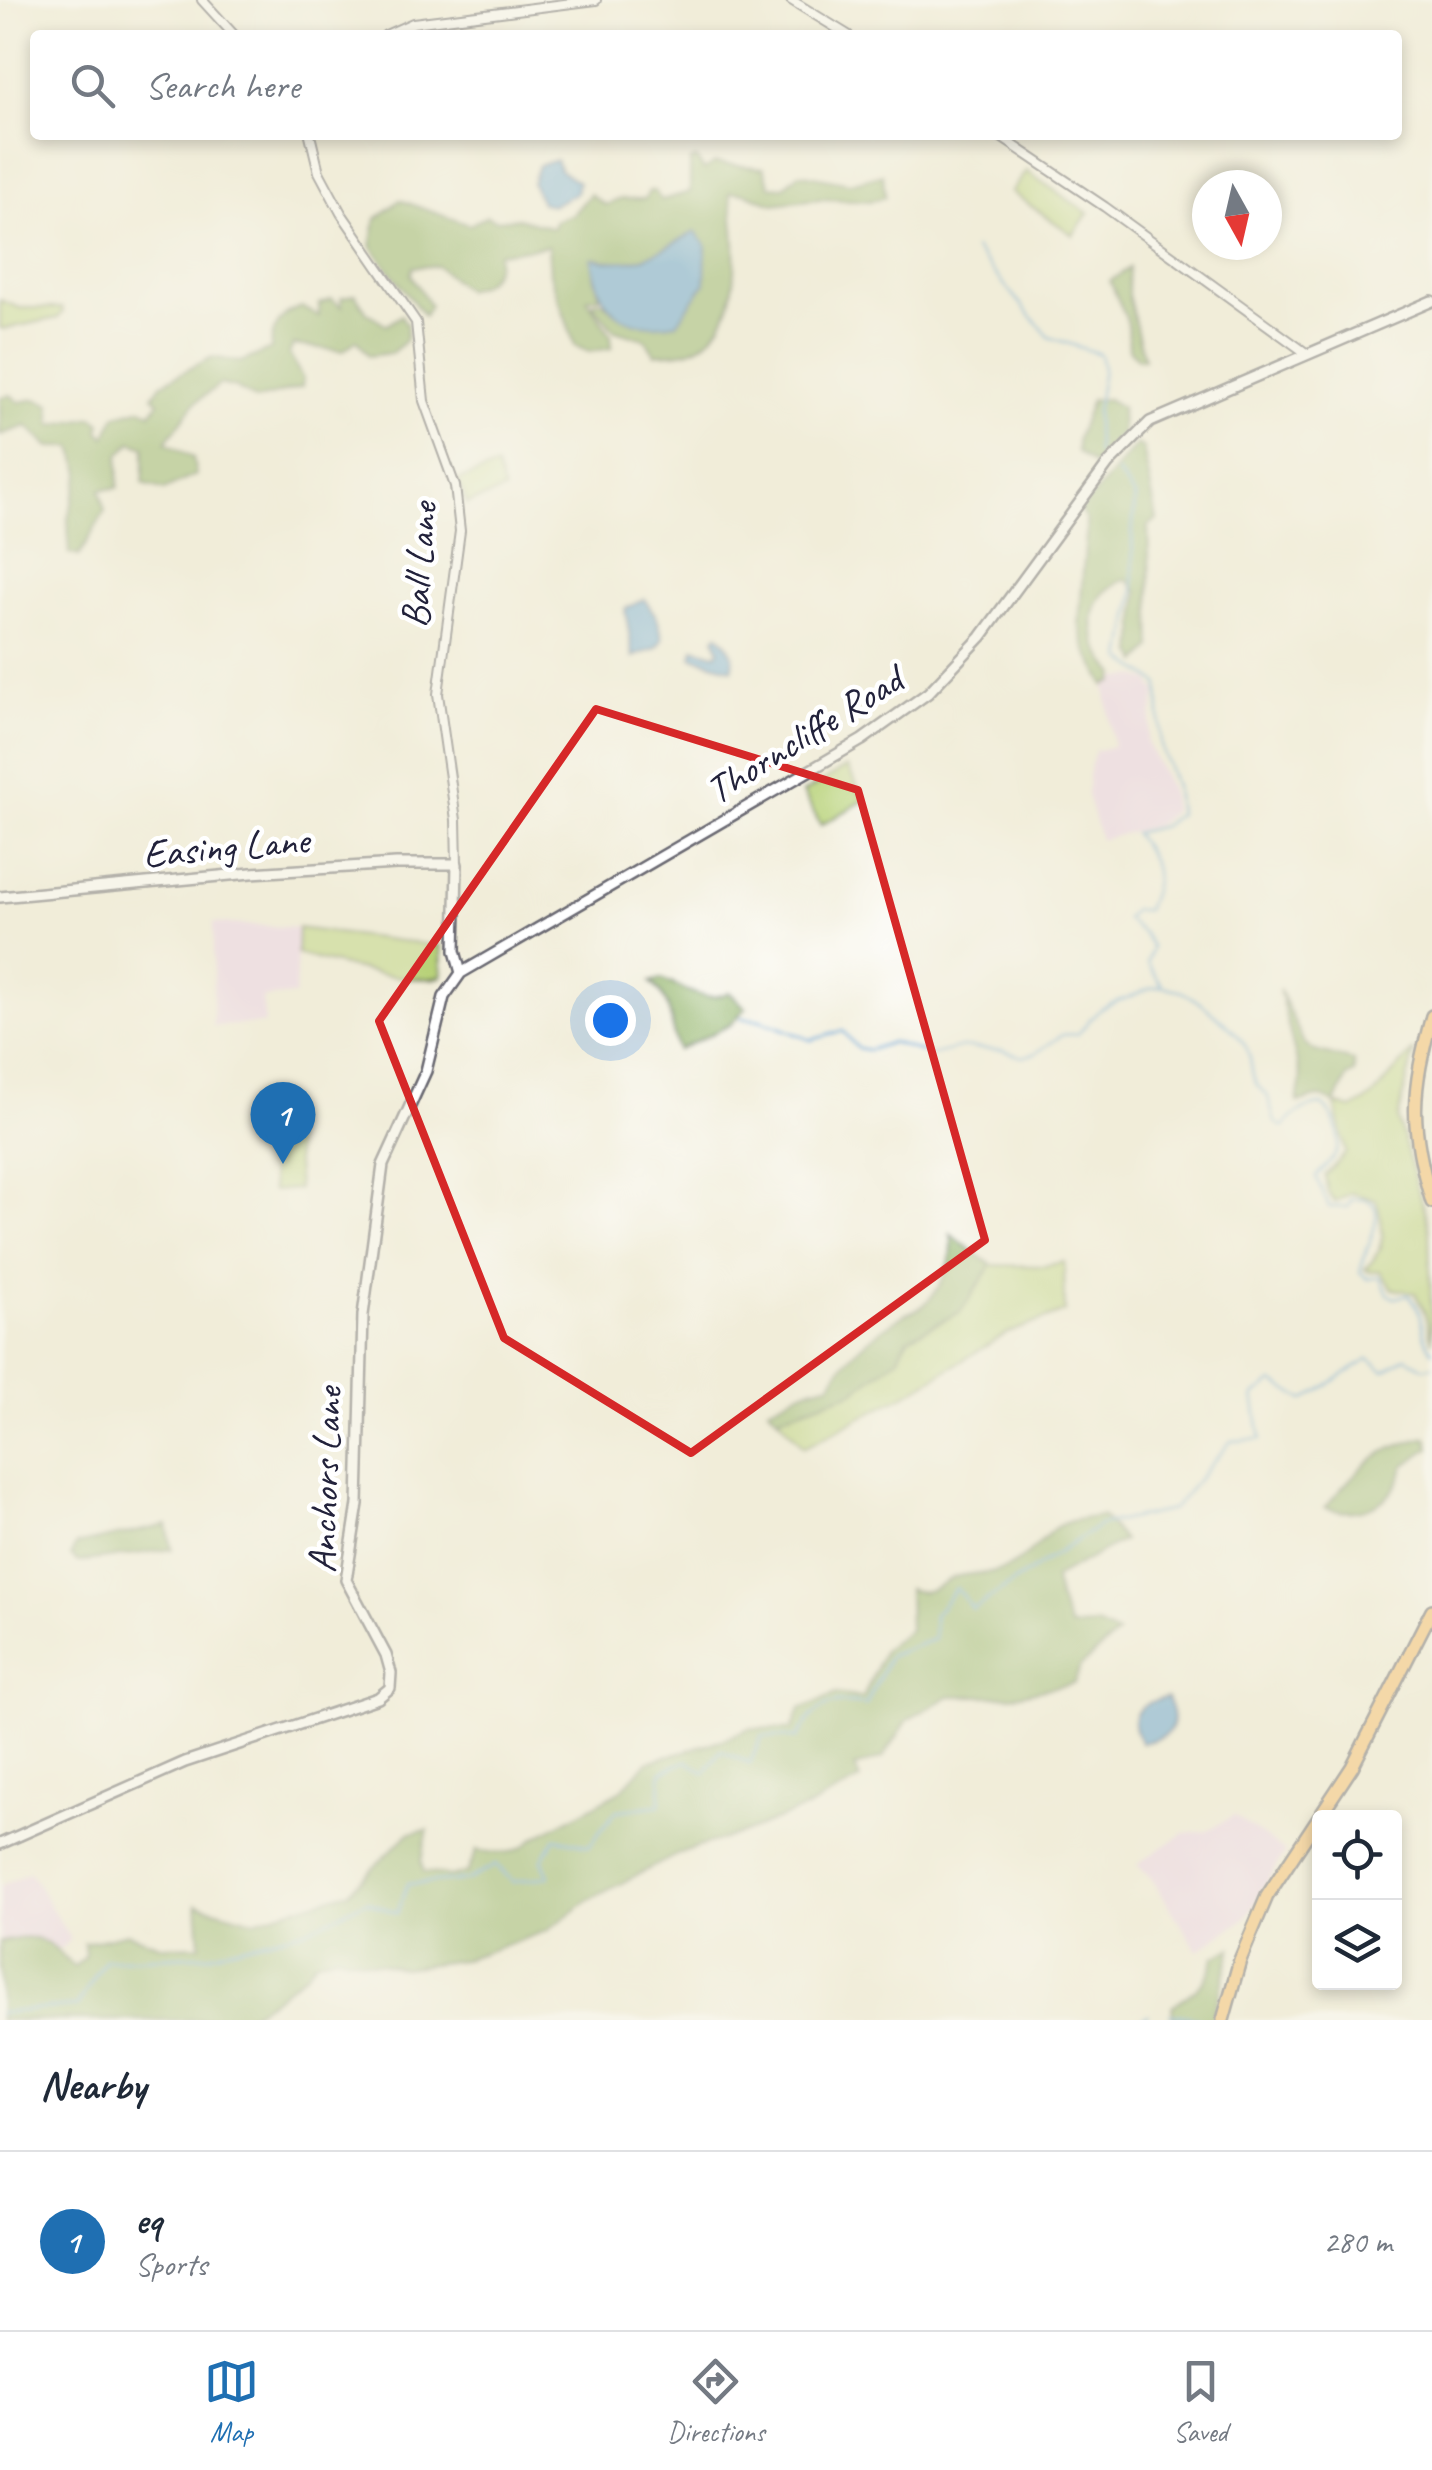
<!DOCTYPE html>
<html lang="en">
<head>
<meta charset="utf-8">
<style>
	body { margin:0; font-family:Caveat,sans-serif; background:#f2f2f3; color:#1f2937 }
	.controls { position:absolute; right:30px; bottom:30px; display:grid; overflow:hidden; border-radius:10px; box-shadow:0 5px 15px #0003 }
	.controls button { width:90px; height:90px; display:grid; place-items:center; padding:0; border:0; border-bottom:2px solid #e0e1e3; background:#fff; color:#1f2937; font:50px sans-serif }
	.compass { position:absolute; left:1192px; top:170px; width:90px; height:90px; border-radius:50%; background:#fff; box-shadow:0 5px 15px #0003; rotate:172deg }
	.you { position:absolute; left:610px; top:1020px; width:35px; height:35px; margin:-25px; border:8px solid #fff; border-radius:50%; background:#1a73e8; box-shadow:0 0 0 15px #1a73e833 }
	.badge { display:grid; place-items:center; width:65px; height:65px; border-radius:50%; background:#1f6fb2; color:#fff; font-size:32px; font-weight:700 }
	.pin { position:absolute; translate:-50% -82px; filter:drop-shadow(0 2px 5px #0008) }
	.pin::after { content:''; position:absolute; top:52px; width:35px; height:30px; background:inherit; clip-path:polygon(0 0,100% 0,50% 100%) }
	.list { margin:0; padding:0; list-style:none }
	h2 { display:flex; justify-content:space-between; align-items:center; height:130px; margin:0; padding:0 40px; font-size:42px }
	h2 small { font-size:32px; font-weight:400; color:#747a83 }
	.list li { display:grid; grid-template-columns:65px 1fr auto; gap:30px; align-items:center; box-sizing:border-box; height:180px; padding:0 40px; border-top:2px solid #e0e1e3 }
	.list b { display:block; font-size:38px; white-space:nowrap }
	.list p { margin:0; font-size:32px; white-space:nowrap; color:#747a83 }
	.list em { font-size:32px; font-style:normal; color:#747a83 }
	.icon { flex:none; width:55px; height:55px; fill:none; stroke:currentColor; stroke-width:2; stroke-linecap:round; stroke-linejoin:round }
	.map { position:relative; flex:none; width:1432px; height:2020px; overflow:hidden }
	.search { position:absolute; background:#fff; box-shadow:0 5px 15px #0003; left:30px; right:30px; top:30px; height:110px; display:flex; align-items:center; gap:25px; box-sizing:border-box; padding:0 35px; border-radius:10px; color:#747a83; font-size:38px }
	.sheet { height:310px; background:#fff }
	nav { display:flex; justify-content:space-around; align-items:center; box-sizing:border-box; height:140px; border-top:2px solid #e0e1e3; background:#fff; font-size:28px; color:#747a83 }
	nav a { display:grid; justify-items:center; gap:5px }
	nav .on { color:#1f6fb2 }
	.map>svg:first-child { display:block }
</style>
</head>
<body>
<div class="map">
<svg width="1432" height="2020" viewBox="0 0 1432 2020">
	<rect width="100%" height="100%" fill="#fff"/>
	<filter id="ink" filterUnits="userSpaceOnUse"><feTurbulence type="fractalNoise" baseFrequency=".01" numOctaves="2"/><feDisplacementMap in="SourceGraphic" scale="20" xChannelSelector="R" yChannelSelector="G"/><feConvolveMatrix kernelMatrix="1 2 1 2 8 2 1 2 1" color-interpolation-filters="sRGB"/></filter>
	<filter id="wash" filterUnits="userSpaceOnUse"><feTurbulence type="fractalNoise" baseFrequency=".0048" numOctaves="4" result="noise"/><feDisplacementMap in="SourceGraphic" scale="40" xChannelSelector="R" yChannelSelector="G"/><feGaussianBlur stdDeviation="2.25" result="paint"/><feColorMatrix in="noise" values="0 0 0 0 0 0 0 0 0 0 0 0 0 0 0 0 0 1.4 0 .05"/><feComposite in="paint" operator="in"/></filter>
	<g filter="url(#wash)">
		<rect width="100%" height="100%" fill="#f1edd9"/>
		<path fill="#ecd1eb" d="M1137,676l13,5 7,11 -10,50 23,47 3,22 -17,14 -56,15 -13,-45 1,-21 7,-23 18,-5 -8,-61 10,-7z
			M213,923l85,5 -3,67 -33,3 3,26 -52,2z
			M1234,1815l51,37 -39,66 -48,33 -47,-73 -14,-14 47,-31 23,-2z
			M30,1872l40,67 -9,11 -26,-11 -15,-2 -20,5v-56z"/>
		<path fill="#b8d278" stroke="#6d7a5a" stroke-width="2.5" d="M1026,171l62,42 -15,22 -62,-43z
			M0,300l20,8h42l1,4 -5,6 -54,11 -4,-1z
			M496,467l8,24 -37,13 -9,-24z
			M847,767l18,33 -44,25 -18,-32z
			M298,928l143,18 1,30c-25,11 -116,-14 -145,-22z
			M1414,1050l-16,70 31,108 3,114 -8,-31 -9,-18 -22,-4 -13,-17h-11l-4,-3c23,-22 19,-42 11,-69l-25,-7 -16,9 -7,-10 -3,-16 21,-23 -11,-49 17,5 20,-12z
			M294,1137l4,52 -26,2 -5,-51z
			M1064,1262l1,50 -57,21 -94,57 -110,57 -26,-30 75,-26 45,-33 10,-20 52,-26 32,-47 52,1z"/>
		<path fill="#92b468" stroke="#5a6b52" stroke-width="2.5" d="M696,158l8,12 11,-7 49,5 6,18 14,1 15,-14 51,10 33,-9 2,23 -14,4 -51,-2 -47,5 -28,-11 -15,-1c6,48 18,132 -37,157 -11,5 -26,4 -38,5l-10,-15 -31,-9 -22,-27 10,-2c20,20 47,26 75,22l18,-91c-31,16 -62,39 -98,26l-3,18 6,21 -13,2 24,36 1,13 -23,4 -14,-6 -25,-72 -2,-28 -50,7c-1,23 -12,32 -33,37l-28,-24 -24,1 -2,8 19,30 -6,11 -53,-70 5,-27 24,-19 69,25 18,-9 8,4 23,-2 35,10 2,-7 18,-7 17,-20 15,11 16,-6h24l4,-8h6l6,9 29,-8v-31z
			M1129,268l-1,26 16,65h-6l-9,-10 -2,-28 -17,-40z
			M355,294l12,18 20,13 14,-10 6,10 -1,15 -14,13 -23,3 -12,-16 -14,11 -50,-6 -4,9 14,25 -1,8 -46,13 -20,-12 -16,-4 -25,19 -29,39 27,16 3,17 -32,15 -21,-7 2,-36 -13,-5 -13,13 -1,33 -18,2 5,21 -26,45 -10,-3 -1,-36 13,-45 -8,-25h-24l-22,-21 -27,9v-38l11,-2 8,7 17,-3 14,5 2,21 41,-8 8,6 -2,8 6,6 11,-22 26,-7 9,5 8,-11 -6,-6 9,-13 50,-26 29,5 30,-13c0,-20 10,-37 31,-42l17,9v-12l13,-5 10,8 -1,-9z
			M1108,399l13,8 1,25 -28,33 -17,-13v-14l14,-38z
			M1137,444l6,4 14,72 -9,6 4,122 -13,14 -5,-9 4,-61 -11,-13c-46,15 -40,65 -11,95l-2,8 -9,3 -19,-36 -7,-25 7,-90v-14l-6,-9z
			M661,979c22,8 45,26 68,13l17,16 -16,17 -52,25c-10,-28 -3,-45 -27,-68z
			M1279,989l25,54 11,8 39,10v12l-7,4 -12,27c-20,-14 -22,-2 -38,-2l4,-23z
			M951,1235l41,30 -32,47 -52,26 -10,20 -45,34 -75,25 -10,-9 36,-18 27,-7c12,-25 48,-54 73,-68 6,-4 15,-5 20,-10 18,-18 32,-46 27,-70z
			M1427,1437l3,11 -26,18c-6,36 -45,55 -79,41 35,-39 48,-58 102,-70z
			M1102,1516l21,24 -68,38 3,20 12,30 27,-3 20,9 -37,33 -6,16 -63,13h-61l-42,24 -25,38 -28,9 5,13 -48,26 -68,27 -59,18 -38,19 -58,30 -42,31 -85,29 -59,8 -68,-13 -20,6 -9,12 -30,24 -28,18 -18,5h-230v-78c41,-10 47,-1 74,25l11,-11 -1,-13 43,-10 36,13 37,-1 -3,-41 57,16 95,-28 60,-59 19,-3 -7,32 3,10 25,4 18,-3 10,-23c21,4 39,6 55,-11l88,-48 27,-29 77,-23 25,-11 43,1 8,-20 36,-15 27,4 21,-49 25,-19 -1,-41c21,7 26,-2 44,-11 15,-7 37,-2 54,-10 17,-7 31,-23 43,-35 12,-13 36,-15 53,-17z
			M167,1525l5,24 -93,13 -8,-6 4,-11z
			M1232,1948l-20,72h-39l-1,-14c19,-12 39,-25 42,-49z"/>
		<path fill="#5ea1d2" stroke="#406286" stroke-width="2.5" d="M556,160l4,10 18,12 -2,11 -24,12 -11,-2 -9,-20 6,-18z
			M695,232l11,13 -1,38 -28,40c-53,9 -80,-13 -85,-65 48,11 62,-5 103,-26z
			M644,599l13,18 6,22 -6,9 -24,9 -8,-48z
			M718,634c10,8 19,23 14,35l-40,-12 2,-9 22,6 3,-4 -4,-12z
			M1167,1698c14,29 3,40 -26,45 -17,-27 -1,-42 26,-45z"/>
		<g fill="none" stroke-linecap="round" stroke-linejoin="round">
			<path stroke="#5ea1d2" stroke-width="2.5" d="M974,249l75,88 51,17 3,15 -7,43 1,42
				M1117,472l18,25 -3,38 2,59 -11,65 36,25 2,62 14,40 3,28 -15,12 -29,7c23,33 28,38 12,77h-13l-7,9 18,15 8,13 -5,16 15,22
				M741,1018l19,2 51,20 32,-9 14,17 12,2 23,-8 38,13 32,-8 42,4 19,6 13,-4 26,-18 16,-1c18,-22 22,-28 49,-36 10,-4 20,-10 30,-11 19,-3 42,14 56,26 12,10 25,20 33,34 10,19 0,34 21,47l8,28 8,5c11,-12 21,-21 39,-22 14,10 23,37 11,53 -5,7 -12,12 -17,19l13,30h19l3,-7c49,-8 12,52 9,72l8,7 12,-2 8,17 6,4 15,-3c16,17 9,38 23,56
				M0,2013l77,-7 28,-46 102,-5 102,-26 57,-28 31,12 11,-29 60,-4 28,-15 17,17 36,-6 -7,-16 13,-22 34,8 27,-35 44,-6 1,-33 26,-11 18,12 15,-22 30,12 12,-27 35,2c20,-33 31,-40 69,-33l23,-49 45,-17v-24l22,-27 17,21 127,-84 72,-15 59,-69 30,-2 -7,-43 19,-14 31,18 65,-41 16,12 21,-14 18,11 8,-2
				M1170,2014l28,4
				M1139,2020l9,-5"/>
		</g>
	</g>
	<g filter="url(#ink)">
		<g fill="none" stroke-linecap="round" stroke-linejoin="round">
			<defs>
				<path id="minor" d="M202,0l32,35
					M791,0l57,35
					M386,35l27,-12 183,-23
					M310,135l9,37 22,41 75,109 8,79 31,85 5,45 -22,163 18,126 1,44
					M998,135l107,72 201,146"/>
				<path id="tertiary" d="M0,897l251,-24 145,-9h61l-2,87 6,22
					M0,1844l185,-82 193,-64 12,-10 1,-15 -5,-18 -40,-75 12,-76 5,-189 20,-150 43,-94 18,-74 17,-24 401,-233 66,-47 53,-56 127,-173 42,-42 282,-121"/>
				<path id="trunk" d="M1432,1016c-21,76 -23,110 0,186
					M1223,2020l17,-60 27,-64 85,-129 80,-157"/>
			</defs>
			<use href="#minor" stroke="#6a6972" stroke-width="12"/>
			<use href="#tertiary" stroke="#6a6972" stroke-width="14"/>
			<use href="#trunk" stroke="#6a6972" stroke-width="16"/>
			<use href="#minor" stroke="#fff" stroke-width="8"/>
			<use href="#tertiary" stroke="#fff" stroke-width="9"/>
			<use href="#trunk" stroke="#f9bf6d" stroke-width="11"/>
		</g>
	</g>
	<path d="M0 0H1432V2020H0ZM596,709l262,81 127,450 -294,213 -187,-115 -125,-317z" fill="#f1edd9" fill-opacity=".55" fill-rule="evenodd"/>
	<path fill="none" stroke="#d62828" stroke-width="8" stroke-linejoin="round" d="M596,709l262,81 127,450 -294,213 -187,-115 -125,-317z"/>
	<g text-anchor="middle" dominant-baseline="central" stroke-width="9" stroke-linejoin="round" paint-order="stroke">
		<g font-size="40" fill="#22223b" stroke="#fff">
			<text transform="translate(419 565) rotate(-86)">Ball Lane</text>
			<text transform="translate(804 735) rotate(-32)">Thorncliffe Road</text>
			<text transform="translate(226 847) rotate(-5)">Easing Lane</text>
			<text transform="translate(325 1480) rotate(-88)">Anchors Lane</text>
		</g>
	</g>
</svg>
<div class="controls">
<button><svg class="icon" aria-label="locate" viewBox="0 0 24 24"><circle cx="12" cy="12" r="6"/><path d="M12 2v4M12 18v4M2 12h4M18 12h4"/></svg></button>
<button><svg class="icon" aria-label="layers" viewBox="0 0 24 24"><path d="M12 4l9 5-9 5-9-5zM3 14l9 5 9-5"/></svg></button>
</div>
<svg class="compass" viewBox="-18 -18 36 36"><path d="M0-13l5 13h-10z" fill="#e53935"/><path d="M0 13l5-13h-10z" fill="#747a83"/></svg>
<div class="you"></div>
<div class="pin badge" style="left:283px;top:1164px">1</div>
<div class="search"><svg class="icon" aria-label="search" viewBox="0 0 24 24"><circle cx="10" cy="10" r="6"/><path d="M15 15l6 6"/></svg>Search here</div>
</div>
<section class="sheet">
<h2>Nearby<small></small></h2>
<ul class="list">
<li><span class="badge">1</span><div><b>eq</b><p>Sports</p></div><em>280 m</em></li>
</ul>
</section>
<nav>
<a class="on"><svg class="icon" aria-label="map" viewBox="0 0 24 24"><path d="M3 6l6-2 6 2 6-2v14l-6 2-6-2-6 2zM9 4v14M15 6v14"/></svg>Map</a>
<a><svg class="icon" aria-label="directions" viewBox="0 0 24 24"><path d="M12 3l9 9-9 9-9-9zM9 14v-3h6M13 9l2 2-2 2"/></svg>Directions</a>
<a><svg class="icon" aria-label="saved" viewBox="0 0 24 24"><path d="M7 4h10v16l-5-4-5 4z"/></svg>Saved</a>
</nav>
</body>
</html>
